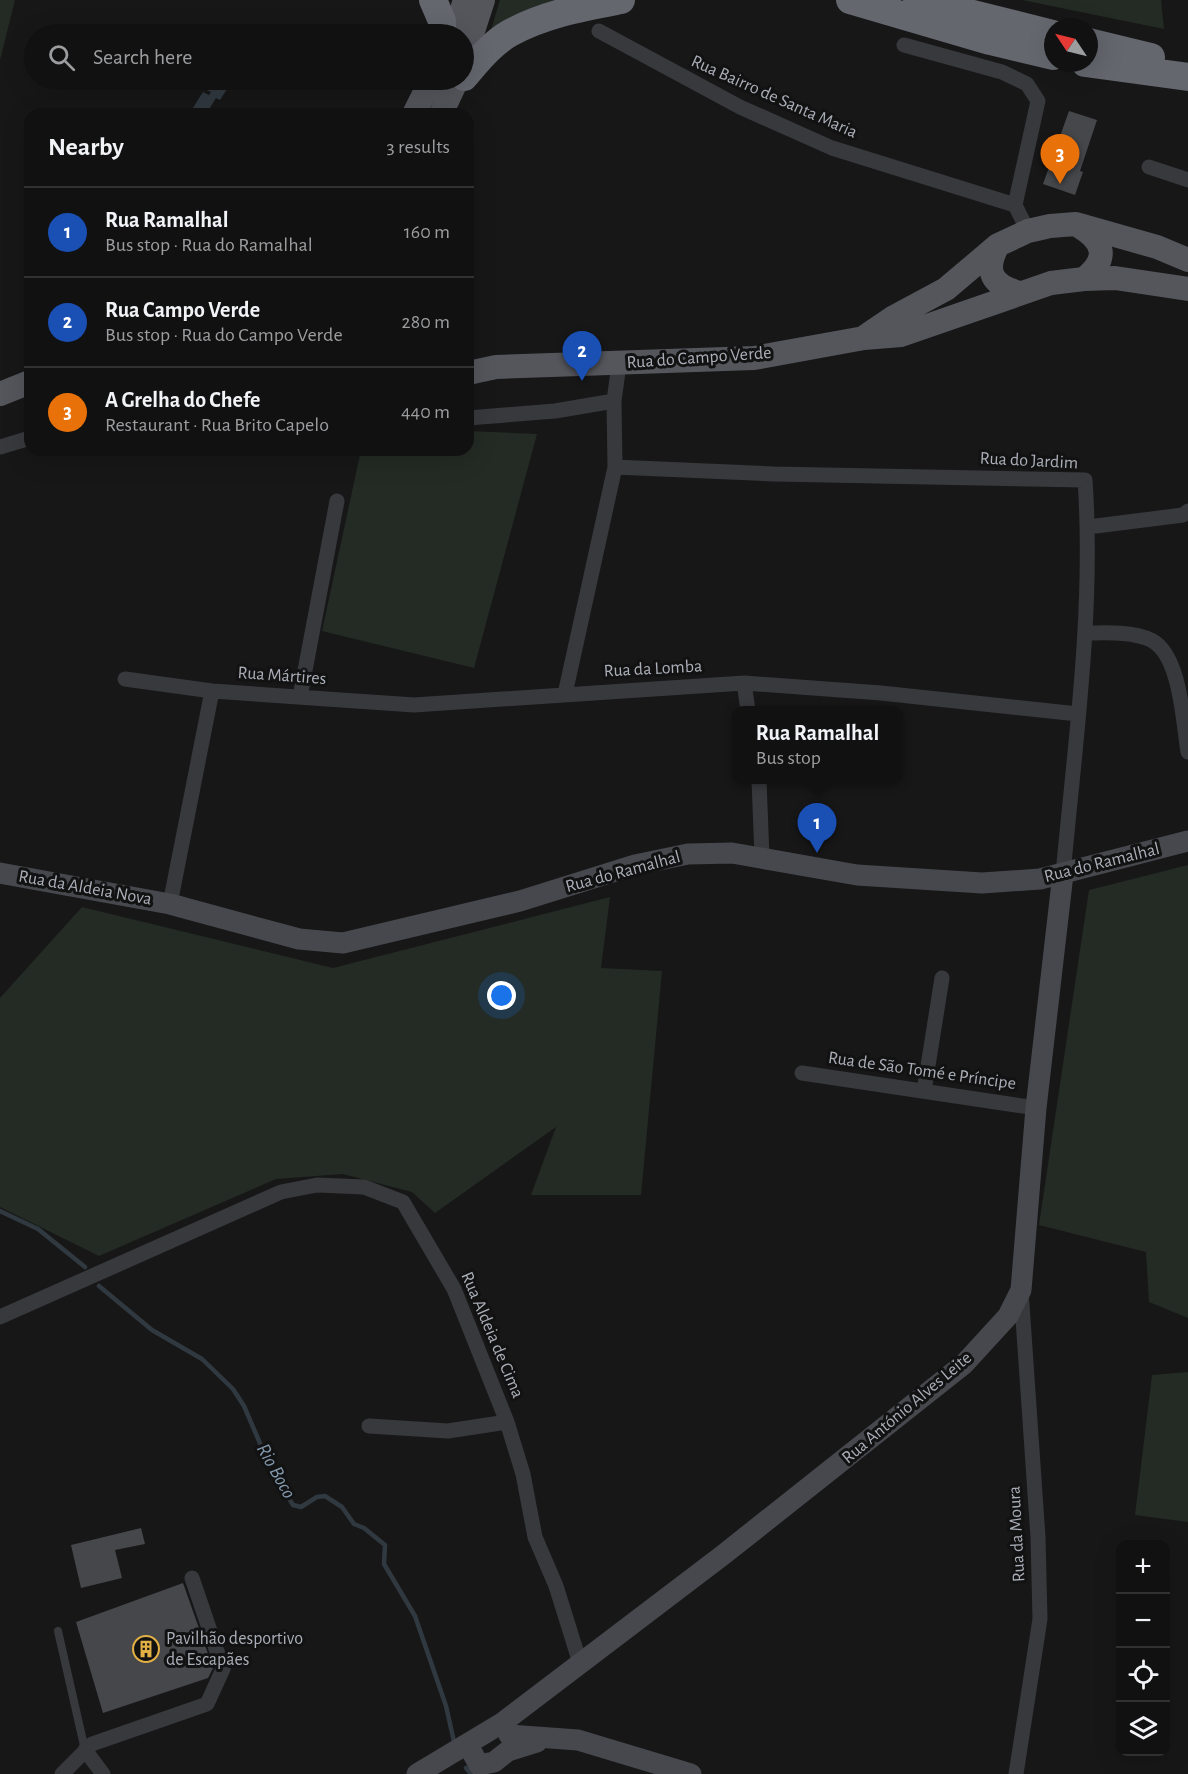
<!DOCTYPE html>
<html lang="en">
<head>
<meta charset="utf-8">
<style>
	body { margin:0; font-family:"Alegreya Sans",sans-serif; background:#1e1f20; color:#f1f3f6 }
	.controls { position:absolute; right:18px; bottom:18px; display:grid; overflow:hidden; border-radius:12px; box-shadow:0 6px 24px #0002 }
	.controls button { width:54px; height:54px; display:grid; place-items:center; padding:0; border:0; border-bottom:2px solid #303132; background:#111112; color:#f1f3f6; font:30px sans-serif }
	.compass { position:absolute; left:1044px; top:18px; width:54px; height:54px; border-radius:50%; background:#111112; box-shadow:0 6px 24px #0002; rotate:305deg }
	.you { position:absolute; left:502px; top:996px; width:21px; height:21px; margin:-15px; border:4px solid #fff; border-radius:50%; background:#1a73e8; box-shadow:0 0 0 9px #1a73e833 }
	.badge { display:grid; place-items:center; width:39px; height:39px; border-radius:50%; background:#b45309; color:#fff; font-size:20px; font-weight:700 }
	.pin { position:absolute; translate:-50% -50px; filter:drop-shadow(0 2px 3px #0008) }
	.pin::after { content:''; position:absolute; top:32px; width:21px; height:18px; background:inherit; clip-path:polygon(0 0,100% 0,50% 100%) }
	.popup { position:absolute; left:732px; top:706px; width:171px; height:78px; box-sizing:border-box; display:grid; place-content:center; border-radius:12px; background:#111112; filter:drop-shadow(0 2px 4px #0005); font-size:20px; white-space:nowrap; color:#9c9d9f }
	.popup b { font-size:22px; color:#f1f3f6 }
	.popup::after { content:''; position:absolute; left:50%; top:100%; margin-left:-12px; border:12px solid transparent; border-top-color:#111112 }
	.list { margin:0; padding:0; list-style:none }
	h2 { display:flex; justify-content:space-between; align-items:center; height:78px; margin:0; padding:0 24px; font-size:26px }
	h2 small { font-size:20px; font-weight:400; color:#9c9d9f }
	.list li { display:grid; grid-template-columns:39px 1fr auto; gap:18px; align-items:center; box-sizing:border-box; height:90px; padding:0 24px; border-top:2px solid #303132 }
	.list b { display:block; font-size:22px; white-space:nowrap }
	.list p { margin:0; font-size:20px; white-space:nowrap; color:#9c9d9f }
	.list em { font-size:20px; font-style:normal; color:#9c9d9f }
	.icon { flex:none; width:33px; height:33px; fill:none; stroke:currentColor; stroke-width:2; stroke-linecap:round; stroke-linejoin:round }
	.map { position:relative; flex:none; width:1188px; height:1774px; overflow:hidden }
	.search { position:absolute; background:#111112; box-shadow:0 6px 24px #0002; left:24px; top:24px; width:450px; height:66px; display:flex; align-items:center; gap:15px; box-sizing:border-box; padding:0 21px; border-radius:33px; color:#9c9d9f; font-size:22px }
	.panel { position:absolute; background:#111112; box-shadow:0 6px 24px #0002; left:24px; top:108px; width:450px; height:348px; border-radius:18px }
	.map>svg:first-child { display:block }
</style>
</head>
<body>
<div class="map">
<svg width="1188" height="1774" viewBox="0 0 1188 1774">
	<rect width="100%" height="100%" fill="#171718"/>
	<path fill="#232b24" d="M0,0h15l-15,60z
		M500,0h66l-75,30z
		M1022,0h139l3,29z
		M468,431l69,3 -63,234 -152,-37 39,-181h107z
		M1188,865v453l-39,-16 -3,-50 -107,-27 50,-335z
		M610,897l-9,71 61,3 -21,224h-110l25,-68 -121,86 -23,-21 -69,-18 -67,5 -177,77 -99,-49v-209l82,-91 251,61z
		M1188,1372v150l-53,-7 17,-140z"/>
	<path fill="#313940" d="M214,80l15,6 -9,14 -4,-2 -10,16h-17l14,-22 6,3 2,-3 -4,-2z"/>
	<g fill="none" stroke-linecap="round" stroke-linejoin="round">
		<path stroke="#313940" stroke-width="4.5" d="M0,1211l38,18 47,38
			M99,1286l53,44 50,29 31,30 11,17 27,63 22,36 8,2 16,-10 8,-1 17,11 12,17 10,4 21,17 -1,19 31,52 31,90 9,40
			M466,1768l5,6"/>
	</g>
	<path fill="#46474b" d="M1069,111l28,9 -17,51 3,1 -8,23 -32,-11z
		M141,1528l4,16 -30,6 7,28 -41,10 -10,-43z
		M183,1583l30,85 -5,10 -105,35 -27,-91z"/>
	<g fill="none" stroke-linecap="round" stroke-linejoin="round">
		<path stroke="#38393d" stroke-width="8" d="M58,1631l27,119"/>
		<path stroke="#38393d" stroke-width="15" d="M599,31l141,76 92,41 183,57 13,26
			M904,45l98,27 25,12 11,17 -23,104
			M1149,167l39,13
			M468,418l87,-7 59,-10
			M0,447l30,-9
			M615,467l159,7 311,6c9,131 -10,263 -22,394
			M1088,527l95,-12 5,-4
			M1086,633c20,0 45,-2 65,7 30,15 32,83 37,112
			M125,679l87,12 202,14 330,-22 137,10 197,21
			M744,683l4,27
			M565,694l50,-227 -1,-66 5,-37
			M300,697l37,-196
			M759,780l3,77
			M170,904l42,-213
			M802,1073l234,35
			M924,1091l18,-113
			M0,1317l281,-125 36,-7 47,2 39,15 51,87 53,133 16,52 12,63 21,49 24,77
			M369,1426l79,5 59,-9
			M85,1750l18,24
			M62,1774l30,-30 115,-40 16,-35 -31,-91
			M1016,1774l24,-155 -2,-82 -17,-247"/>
		<path stroke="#46484d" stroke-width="21" d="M0,873l170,31 129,35 44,4 177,-42 115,-36 53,-11 44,-1 125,22 125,8 58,-4 148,-38
			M509,1735l69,5 113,34
			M468,1745l11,20 15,-3 14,-11 29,-9
			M417,1774l85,-51 221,-168 241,-191 44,-48 13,-26 15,-182 27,-234"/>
		<path stroke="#54565c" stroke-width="24" d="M454,34l11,-34
			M464,59l19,-59
			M414,114l17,-34
			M441,114l16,-34
			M1079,226c26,16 30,33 5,53
			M998,245c-14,26 -7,40 22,48
			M866,336l28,-19 52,-28 52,-44 30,-14 22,-5 26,-2 81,23 31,13
			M468,373l28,-6 258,-9 110,-20 37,-3 150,-52 33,-4 31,-1 73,11
			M0,394l30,-12"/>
		<path stroke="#64676e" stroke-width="28" d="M433,0l9,21v13
			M850,0l140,41 63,15
			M917,0l136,34
			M1089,42l62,15
			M1085,63l103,14
			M464,77c13,-15 28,-34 46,-44 34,-19 74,-26 111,-33"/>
	</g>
	<defs>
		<symbol id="building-ring" viewBox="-11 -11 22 22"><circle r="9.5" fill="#121213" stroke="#e3b044" stroke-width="1.5"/><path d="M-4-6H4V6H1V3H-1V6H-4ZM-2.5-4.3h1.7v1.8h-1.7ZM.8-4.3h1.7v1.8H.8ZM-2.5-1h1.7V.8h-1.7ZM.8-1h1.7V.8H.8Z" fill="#e3b044"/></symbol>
	</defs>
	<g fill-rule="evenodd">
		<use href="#building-ring" x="131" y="1634" width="30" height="30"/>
	</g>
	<g text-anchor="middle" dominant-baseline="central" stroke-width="6" stroke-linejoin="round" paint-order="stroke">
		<g font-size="18" fill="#aaaeb7" stroke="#121213">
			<text transform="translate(774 97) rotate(24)">Rua Bairro de Santa Maria</text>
			<text transform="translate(699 358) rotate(-4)">Rua do Campo Verde</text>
			<text transform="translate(1029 461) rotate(3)">Rua do Jardim</text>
			<text transform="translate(653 669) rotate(-3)">Rua da Lomba</text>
			<text transform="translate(282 676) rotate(4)">Rua Mártires</text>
			<text transform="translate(1102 863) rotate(-14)">Rua do Ramalhal</text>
			<text transform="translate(623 872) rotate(-15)">Rua do Ramalhal</text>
			<text transform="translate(85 888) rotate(10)">Rua da Aldeia Nova</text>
			<text transform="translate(922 1071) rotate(8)">Rua de São Tomé e Príncipe</text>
			<text transform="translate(492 1335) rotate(67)">Rua Aldeia de Cima</text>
			<text transform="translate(907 1408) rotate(-40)">Rua António Alves Leite</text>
			<text transform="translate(1017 1534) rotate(-93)">Rua da Moura</text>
		</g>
		<g font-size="18" fill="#aaaeb7" stroke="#121213" text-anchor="start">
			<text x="166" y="1639">Pavilhão desportivo<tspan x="166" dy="21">de Escapães</tspan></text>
		</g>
		<g font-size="20" font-style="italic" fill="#849aaf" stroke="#121213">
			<text transform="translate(276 1471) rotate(61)">Rio Boco</text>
		</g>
	</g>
</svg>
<div class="controls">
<button>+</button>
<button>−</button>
<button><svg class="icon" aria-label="locate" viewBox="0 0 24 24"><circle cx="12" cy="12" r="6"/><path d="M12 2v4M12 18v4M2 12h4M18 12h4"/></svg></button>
<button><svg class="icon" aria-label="layers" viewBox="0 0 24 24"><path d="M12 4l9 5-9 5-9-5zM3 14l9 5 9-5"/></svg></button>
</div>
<svg class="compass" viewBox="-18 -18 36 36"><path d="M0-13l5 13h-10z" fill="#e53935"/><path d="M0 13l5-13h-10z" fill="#9c9d9f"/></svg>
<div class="you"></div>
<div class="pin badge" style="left:817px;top:853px;background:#1a4fb4">1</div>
<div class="popup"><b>Rua Ramalhal</b>Bus stop</div>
<div class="pin badge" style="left:582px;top:381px;background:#1a4fb4">2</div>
<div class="pin badge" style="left:1060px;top:184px;background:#e8710a">3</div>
<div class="search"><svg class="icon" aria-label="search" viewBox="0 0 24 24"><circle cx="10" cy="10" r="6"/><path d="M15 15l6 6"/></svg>Search here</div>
<section class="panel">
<h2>Nearby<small>3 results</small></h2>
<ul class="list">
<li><span class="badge" style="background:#1a4fb4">1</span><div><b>Rua Ramalhal</b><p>Bus stop · Rua do Ramalhal</p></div><em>160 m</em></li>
<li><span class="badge" style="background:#1a4fb4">2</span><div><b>Rua Campo Verde</b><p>Bus stop · Rua do Campo Verde</p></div><em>280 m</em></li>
<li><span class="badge" style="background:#e8710a">3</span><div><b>A Grelha do Chefe</b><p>Restaurant · Rua Brito Capelo</p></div><em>440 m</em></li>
</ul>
</section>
</div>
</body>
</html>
